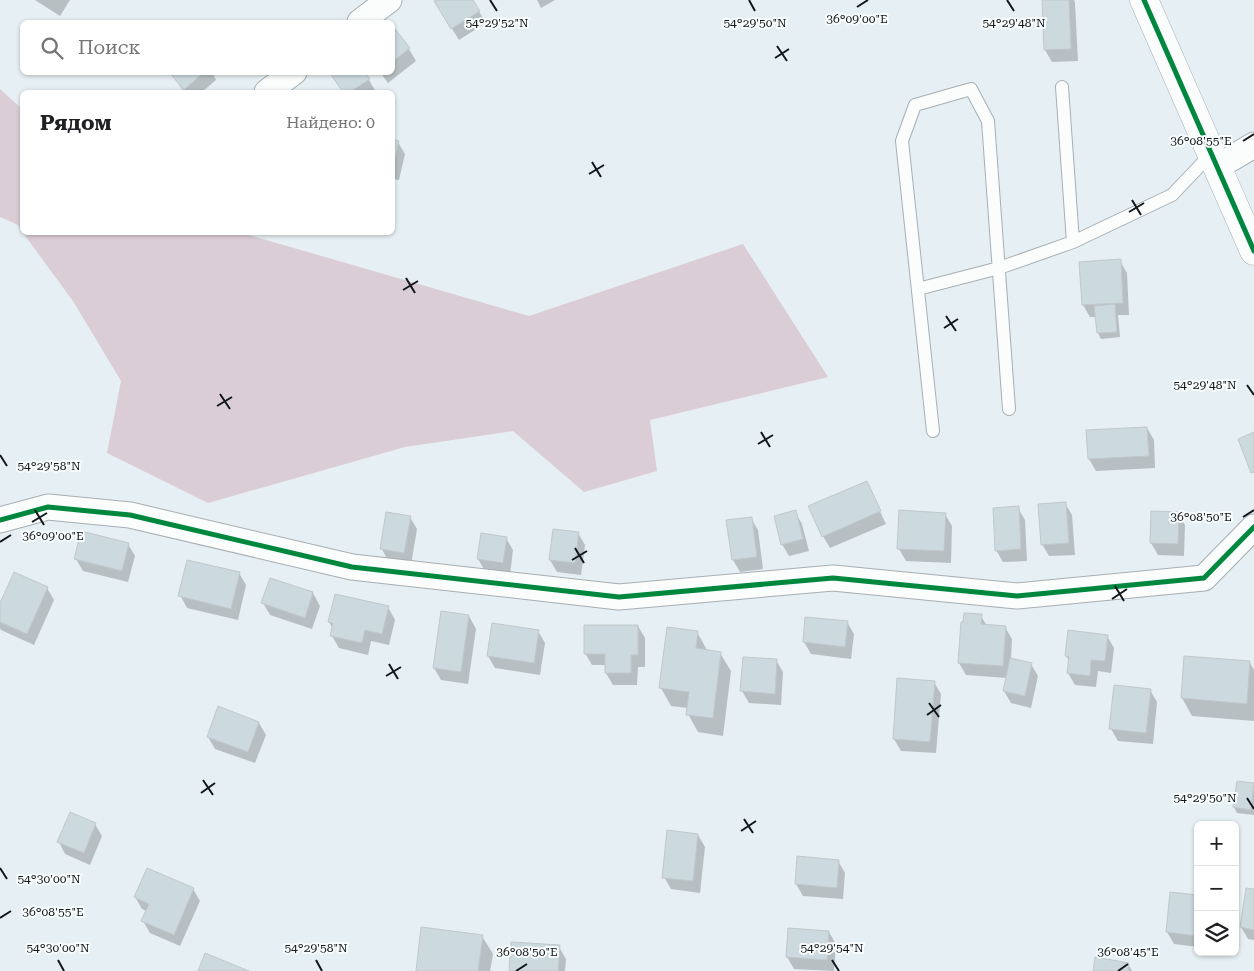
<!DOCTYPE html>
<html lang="ru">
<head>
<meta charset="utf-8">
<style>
	body { margin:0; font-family:"Roboto Serif",serif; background:#f6f6f6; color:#202124 }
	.controls { position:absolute; right:15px; bottom:15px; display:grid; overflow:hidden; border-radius:8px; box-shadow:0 1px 4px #0004 }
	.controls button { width:45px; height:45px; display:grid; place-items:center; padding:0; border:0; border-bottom:1px solid #e0e0e0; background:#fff; color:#202124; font:25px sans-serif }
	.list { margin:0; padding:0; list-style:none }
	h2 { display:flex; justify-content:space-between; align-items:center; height:65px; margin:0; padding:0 20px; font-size:21px }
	h2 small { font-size:16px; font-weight:400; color:#757577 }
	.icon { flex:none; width:28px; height:28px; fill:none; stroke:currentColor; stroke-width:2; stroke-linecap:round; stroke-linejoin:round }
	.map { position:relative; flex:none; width:1254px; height:971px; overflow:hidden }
	.search { position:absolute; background:#fff; box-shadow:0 1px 4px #0004; left:20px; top:20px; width:375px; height:55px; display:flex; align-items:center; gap:12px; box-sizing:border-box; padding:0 18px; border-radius:8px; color:#757577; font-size:19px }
	.panel { position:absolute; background:#fff; box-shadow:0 1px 4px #0004; left:20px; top:90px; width:375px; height:145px; border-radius:8px }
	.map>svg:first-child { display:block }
</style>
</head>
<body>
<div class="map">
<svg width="1254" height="971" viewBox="0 0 1254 971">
	<rect width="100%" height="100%" fill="#e6eff3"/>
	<path fill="#dbcdd5" d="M0,89l22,20v123l-4,-7 -18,-8z
		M23,233h219l287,83 214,-72 85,133 -178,43 7,51 -73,21 -71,-61 -108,16 -197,56 -101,-50 14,-72 -48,-80z"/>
	<path fill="#0003" d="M35,0h35l-10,16z
		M438,0h34l14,23 -27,17 -17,-27z
		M537,0h18l-14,8z
		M1043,0h31l1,3 3,58 -26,1 -7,-12z
		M392,28l17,21 7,12 -28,22 -8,-11h12z
		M170,72h42l4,8 -14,12h-18z
		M331,72l38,8 7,12h-33z
		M392,141l6,1 7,12 -6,26 -7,-1z
		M1120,261l7,12 2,42h-11l2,22 -19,2 -3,-6 -2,-16h-6l-7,-12 -2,-42z
		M1147,428l7,12 1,28 -59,3 -7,-12z
		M866,482l20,42 -56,24 -7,-12z
		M1065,503l7,12 3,40 -26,1 -7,-12z
		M1018,508l7,12 2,41 -24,1 -7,-12z
		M795,512l7,12 7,27 -20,5 -7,-12z
		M1178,513l7,12 -1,31 -26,-1 -7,-12z
		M945,514l7,12 -1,37 -45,-2 -7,-12z
		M410,517l7,12 -6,36 -23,-4 -6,-12z
		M751,518l7,12 5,39 -23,3 -7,-12z
		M578,533l7,12 -4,30 -24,-3 -7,-12z
		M506,538l7,12 -3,25 -25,-4 -7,-12z
		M128,544l7,12 -7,26 -45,-11 -7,-12z
		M239,573l7,12 -8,35 -51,-12 -7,-13z
		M271,579l42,14 7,13 -8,23 -42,-14 -7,-12z
		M47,588l7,12 -20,45 -33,-15 -1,-2v-22z
		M388,607l7,13 -6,25 -18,-4 -3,14 -29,-7 -7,-12 1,-7 -4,-7z
		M469,616l7,13 -8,55 -27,-4 -7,-12z
		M981,616l6,10 18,1 7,12 -1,21 20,4 7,12 -7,32 -20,-5 -7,-12 3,-13 -41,-3 -7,-12z
		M847,622l7,12 -3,25 -40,-5 -7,-12z
		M638,626l7,12v29h-7l-1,18h-24l-7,-12v-8h-14l-7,-12z
		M538,631l7,12 -5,32 -45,-7 -7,-12z
		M697,632l10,18 13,3 11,18 -8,65 -25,-4 -10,-18v-6l-17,-2 -10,-18z
		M1107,636l7,12 -3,25 -13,-2 -2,16 -21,-2 -7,-12 2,-11 -4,-6z
		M776,660l7,12 -2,33 -32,-2 -7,-12z
		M1250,663l4,7v51l-62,-5 -10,-18z
		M934,682l7,12 -5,59 -35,-2 -7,-12z
		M1150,690l7,12 -4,42 -35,-3 -7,-12z
		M259,723l7,12 -11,28 -40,-14 -7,-12z
		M1254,784v31l-17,-2 -3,-6z
		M95,824l7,12 -12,29 -25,-11 -6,-12z
		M698,835l7,12 -5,46 -29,-4 -7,-12z
		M838,861l7,12 -2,26 -40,-3 -7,-12z
		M193,889l7,12 -20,45 -30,-13 -7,-12 4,-10 -5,-2 -7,-12z
		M1254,891v49l-6,-1 -7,-12z
		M1198,896v51l-24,-3 -7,-12z
		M829,932l7,12 -2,27 -40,-2 -7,-12z
		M482,936l11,18 -3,17h-73z
		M559,947l7,12 -1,12h-55z
		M1128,964l4,7h-38z"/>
	<path fill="#ccd9df" stroke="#c1c8cb" d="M435,0h38l7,11 -29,18 -17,-28z
		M1042,0h27l2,49 -27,1z
		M392,25l18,23 -18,14z
		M169,72h35l-20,18z
		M329,72h36l5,7 -20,13h-7z
		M392,139l7,2 -6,28h-1z
		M1121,259l2,44 -41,2 -3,-43z
		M1115,304l2,28 -20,1 -3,-27z
		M1147,427l2,29 -61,3 -2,-29z
		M1254,432v40l-3,1 -13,-34z
		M867,481l14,30 -59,26 -14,-31z
		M1066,502l3,41 -28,2 -3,-41z
		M1019,506l2,43 -26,2 -2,-43z
		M796,510l7,29 -22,6 -7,-29z
		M899,510l47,3 -2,38 -47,-2z
		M1151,511l28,1 -1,32 -28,-1z
		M386,512l25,4 -7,37 -24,-4z
		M752,517l5,40 -25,3 -6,-40z
		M553,529l26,3 -4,31 -26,-3z
		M81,531l48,12 -7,28 -48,-12z
		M481,533l26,4 -4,26 -26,-4z
		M187,560l53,12 -9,37 -53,-13z
		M14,572l34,15 -21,47 -27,-12v-19z
		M270,578l43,14 -8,26 -44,-15z
		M335,594l54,12 -7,28 -17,-4 -3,13 -32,-7 3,-13 -5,-1z
		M441,611l28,4 -8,57 -28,-4z
		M964,613l18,1 -1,10 25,2 -3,40 -45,-3 3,-41h2z
		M805,617l43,4 -3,26 -42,-5z
		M492,623l47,7 -5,33 -47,-7z
		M584,625h54v30h-7v18h-26v-19h-21z
		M667,627l31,4 -2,17 25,4 -8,66 -27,-3 3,-23 -30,-4z
		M1068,630l40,5 -3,26 -14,-1 -1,16 -23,-3 2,-16 -4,-1z
		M1184,656l66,5 -3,43 -66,-6z
		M743,657l34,2 -2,35 -35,-3z
		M1010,658l22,5 -7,33 -22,-5z
		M897,678l38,3 -5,61 -37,-3z
		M1114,685l37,4 -5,44 -37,-4z
		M218,706l41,16 -11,30 -41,-15z
		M1237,781l17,2 -3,27 -18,-3z
		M70,812l26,11 -12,30 -27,-11z
		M667,830l31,4 -5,47 -31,-3z
		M797,856l42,4 -2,28 -42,-4z
		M147,868l47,20 -20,47 -33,-14 8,-17 -15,-7z
		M1246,888l8,1v41l-14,-3z
		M1170,892l28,3v41l-32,-4z
		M421,927l62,8 -5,36h-62z
		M788,928l41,3 -2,29 -41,-3z
		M511,942l49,3 -2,26h-49z
		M205,953l44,18h-51z
		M1095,957l34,6 -1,8h-35z"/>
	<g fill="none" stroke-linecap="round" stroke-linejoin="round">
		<defs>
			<path id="lane" d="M1062,87l11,155
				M918,289l81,-21 74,-26 99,-47 39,-41
				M933,431l-31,-290 13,-36 56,-16 17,32 21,288"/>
			<path id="street" d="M360,22l29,-22
				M267,92l27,-20
				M1217,167l37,-22
				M0,520l48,-13 82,8 222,52 267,30 214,-19 184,18 187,-18 50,-51"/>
			<path id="secondary" d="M1144,0l110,251"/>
		</defs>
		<use href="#lane" stroke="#a7aeb2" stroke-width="14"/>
		<use href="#street" stroke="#a7aeb2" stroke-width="27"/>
		<use href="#secondary" stroke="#a7aeb2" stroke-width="29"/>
		<use href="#lane" stroke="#fbfdfd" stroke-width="12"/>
		<use href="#street" stroke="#fbfdfd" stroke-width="25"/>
		<use href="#secondary" stroke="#fbfdfd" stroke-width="28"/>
		<defs>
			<path id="cycleway" d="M1144,0l110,251
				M0,520l48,-13 82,8 222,52 267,30 214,-19 184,18 187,-18 50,-51"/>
		</defs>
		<use href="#cycleway" stroke="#f8fcfd" stroke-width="8"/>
		<use href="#cycleway" stroke="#00873e" stroke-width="5"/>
	</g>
	<path fill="none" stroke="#11171a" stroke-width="2" d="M490,0l7,11M749,0l6,11M1007,0l7,11M857,7l11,-7M777,46l10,15M775,58l14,-9M1243,141l11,-7M592,162l9,15M589,174l15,-9M1132,200l9,15M1129,212l15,-9M406,278l9,15M403,290l15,-9M946,316l10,15M944,328l14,-9M1247,385l7,10M220,394l10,15M217,406l15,-9M761,432l9,15M758,444l15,-9M0,455l7,11M35,510l9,15M1243,517l11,-7M32,522l15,-9M0,542l11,-7M575,548l9,15M572,560l15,-9M1115,586l9,15M1112,599l15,-10M389,664l9,15M386,676l15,-9M929,703l10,14M927,715l14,-10M203,780l10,15M201,793l14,-10M1247,798l7,11M744,819l9,14M741,831l15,-10M0,868l7,11M0,918l11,-7M58,960l6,11M316,960l6,11M832,960l7,11M516,971l11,-7M1118,971l10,-7"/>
	<g font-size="12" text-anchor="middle" fill="#11171a" stroke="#f8fcfd" stroke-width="4" stroke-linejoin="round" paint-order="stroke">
		<text x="857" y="23">36°09'00"E</text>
		<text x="755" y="27">54°29'50"N</text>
		<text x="1014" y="27">54°29'48"N</text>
		<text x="497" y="27">54°29'52"N</text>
		<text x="1201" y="145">36°08'55"E</text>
		<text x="1205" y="389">54°29'48"N</text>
		<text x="49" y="470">54°29'58"N</text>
		<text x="1201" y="521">36°08'50"E</text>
		<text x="53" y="540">36°09'00"E</text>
		<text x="1205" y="802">54°29'50"N</text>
		<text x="49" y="883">54°30'00"N</text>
		<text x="53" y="916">36°08'55"E</text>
		<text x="58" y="952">54°30'00"N</text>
		<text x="316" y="952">54°29'58"N</text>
		<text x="832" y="952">54°29'54"N</text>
		<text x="527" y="956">36°08'50"E</text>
		<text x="1128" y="956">36°08'45"E</text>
	</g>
</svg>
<div class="controls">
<button>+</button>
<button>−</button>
<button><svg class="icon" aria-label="layers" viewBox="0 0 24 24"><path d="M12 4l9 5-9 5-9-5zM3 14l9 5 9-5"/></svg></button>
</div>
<div class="search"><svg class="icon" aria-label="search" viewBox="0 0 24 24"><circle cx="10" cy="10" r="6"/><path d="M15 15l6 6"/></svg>Поиск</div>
<section class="panel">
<h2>Рядом<small>Найдено: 0</small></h2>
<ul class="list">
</ul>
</section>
</div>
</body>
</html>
